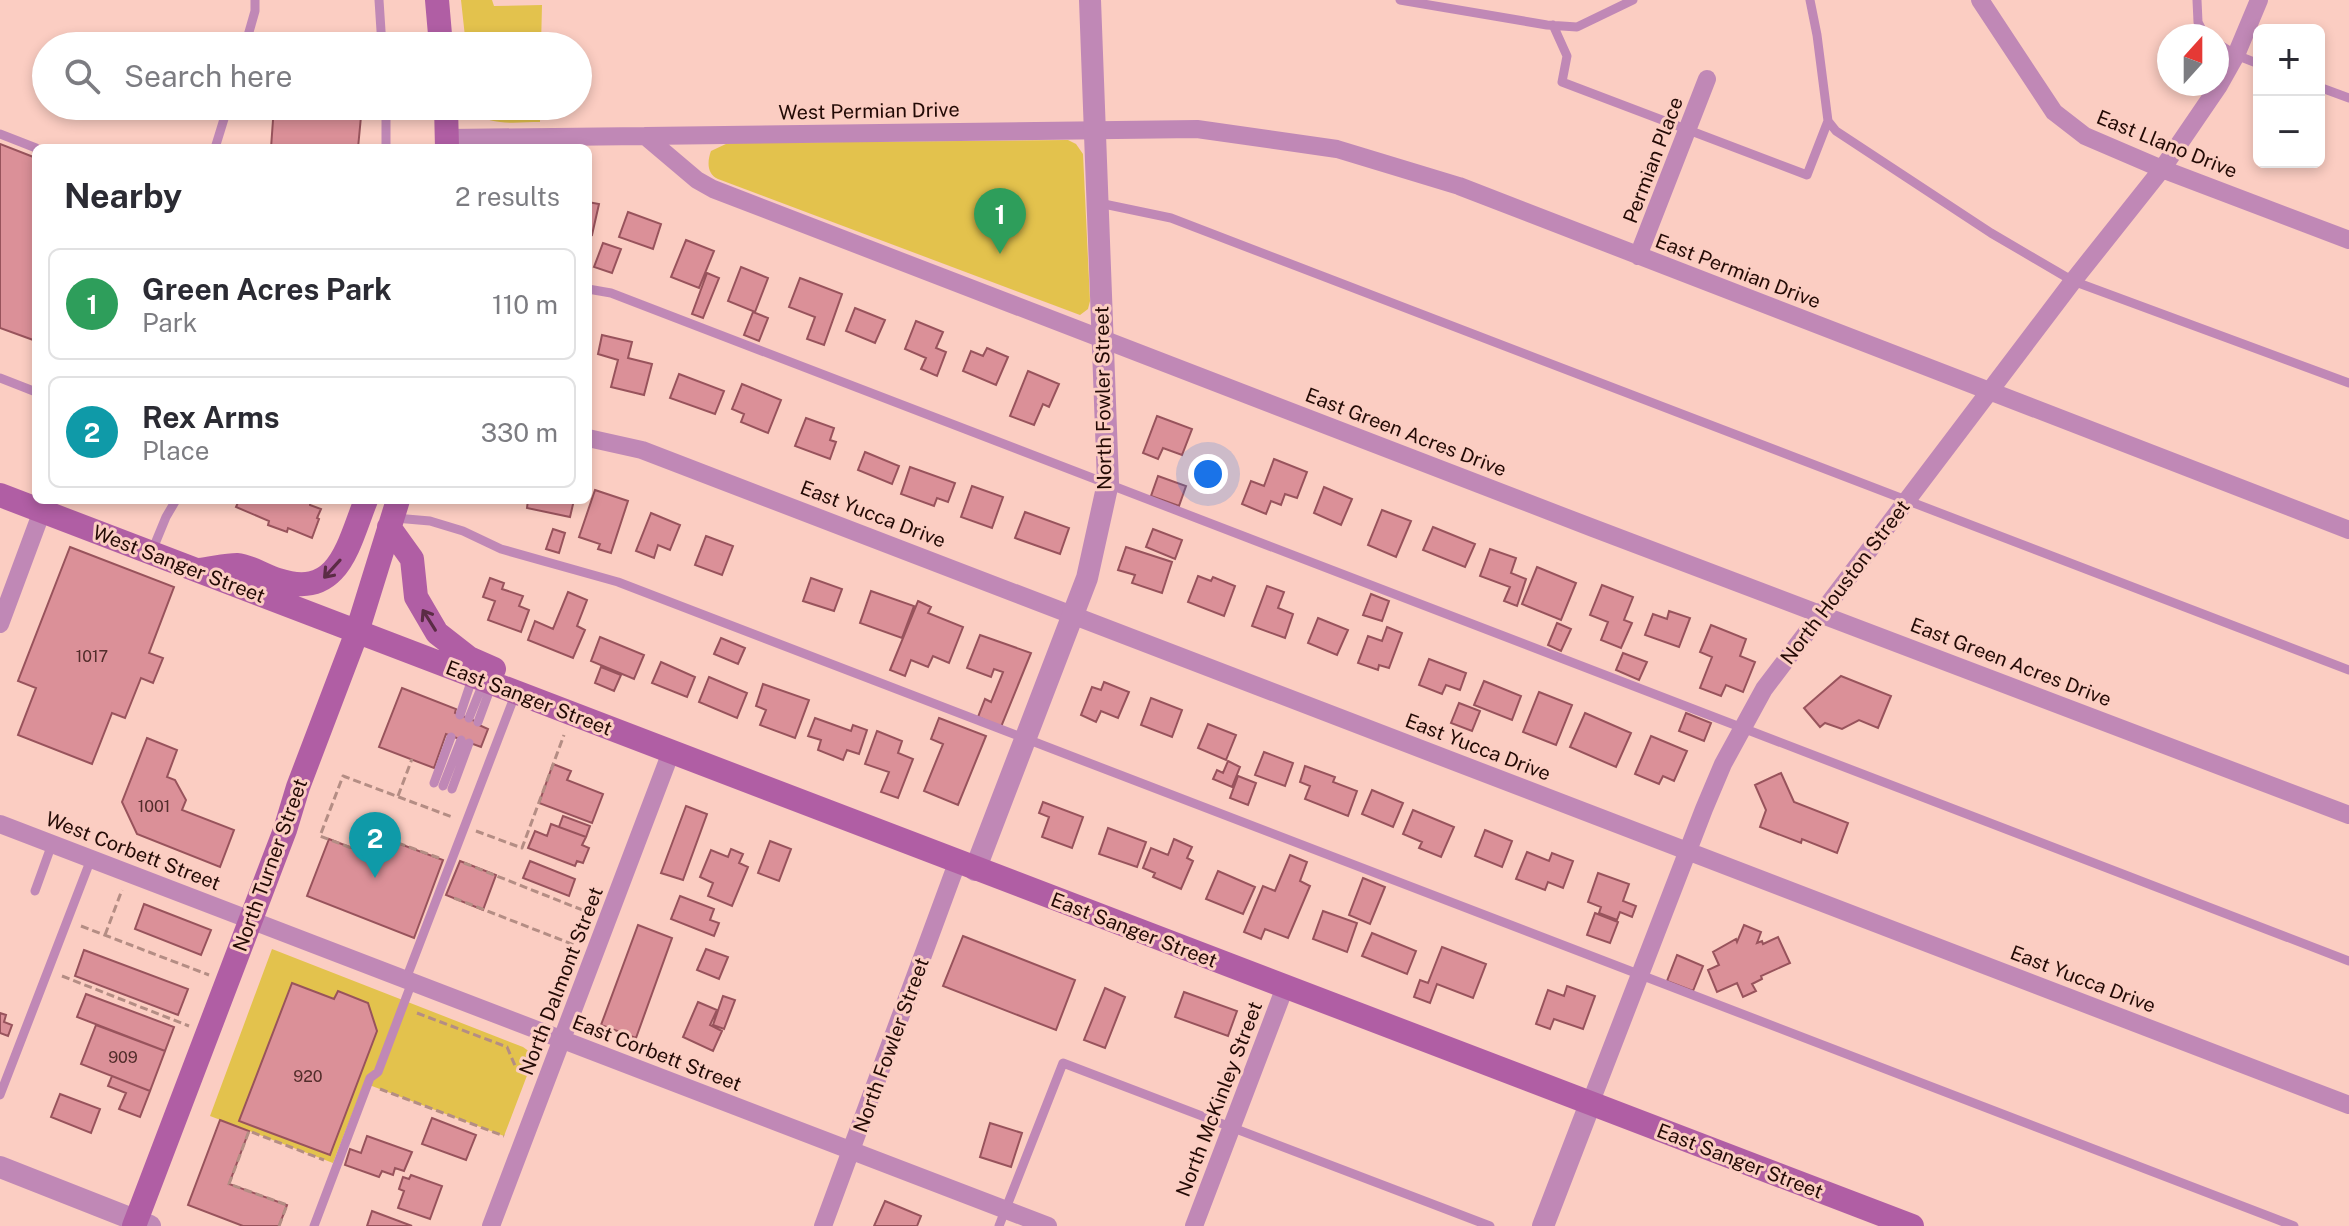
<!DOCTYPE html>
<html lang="en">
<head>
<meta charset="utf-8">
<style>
	body { margin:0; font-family:"Public Sans",sans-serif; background:#f2f2f3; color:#2b2b33 }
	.controls { position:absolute; right:24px; top:24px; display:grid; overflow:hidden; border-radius:12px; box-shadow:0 4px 12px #0003 }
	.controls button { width:72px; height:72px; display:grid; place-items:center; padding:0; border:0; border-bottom:2px solid #e1e1e2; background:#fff; color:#2b2b33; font:40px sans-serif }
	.compass { position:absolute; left:2157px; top:24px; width:72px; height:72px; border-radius:50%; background:#fff; box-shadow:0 4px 12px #0003; rotate:21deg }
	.you { position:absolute; left:1208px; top:474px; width:28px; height:28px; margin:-20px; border:6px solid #fff; border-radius:50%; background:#1a73e8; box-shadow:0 0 0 12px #1a73e833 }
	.badge { display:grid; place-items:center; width:52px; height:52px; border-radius:50%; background:#7c3aed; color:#fff; font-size:26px; font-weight:700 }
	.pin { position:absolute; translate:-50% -66px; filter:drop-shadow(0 2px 4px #0008) }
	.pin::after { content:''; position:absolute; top:42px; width:28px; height:24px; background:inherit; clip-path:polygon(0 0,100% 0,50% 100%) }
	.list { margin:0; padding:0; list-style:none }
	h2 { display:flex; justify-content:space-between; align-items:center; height:104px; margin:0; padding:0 32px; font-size:34px }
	h2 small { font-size:26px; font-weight:400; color:#7c7c81 }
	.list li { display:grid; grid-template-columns:52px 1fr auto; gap:24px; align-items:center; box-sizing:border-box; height:112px; margin:0 16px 16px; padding:0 16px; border:2px solid #e1e1e2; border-radius:12px }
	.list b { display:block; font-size:30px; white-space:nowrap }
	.list p { margin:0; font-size:26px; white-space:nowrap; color:#7c7c81 }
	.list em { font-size:26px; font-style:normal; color:#7c7c81 }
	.icon { flex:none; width:44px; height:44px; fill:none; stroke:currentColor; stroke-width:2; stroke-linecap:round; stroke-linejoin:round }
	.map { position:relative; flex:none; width:2349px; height:1226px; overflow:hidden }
	.search { position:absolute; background:#fff; box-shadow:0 4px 12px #0003; left:32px; top:32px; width:560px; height:88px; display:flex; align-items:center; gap:20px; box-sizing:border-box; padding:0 28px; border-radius:44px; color:#7c7c81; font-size:30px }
	.panel { position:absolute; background:#fff; box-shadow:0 4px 12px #0003; left:32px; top:144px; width:560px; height:360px; border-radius:12px }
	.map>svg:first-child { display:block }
</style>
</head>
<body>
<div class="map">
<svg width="2349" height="1226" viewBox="0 0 2349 1226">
	<rect width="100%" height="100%" fill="#fbcdc2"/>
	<path fill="#e3c24d" d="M461,0h31l2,6 48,-1 -1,41h-75z
		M472,106h68v16c-23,0 -49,5 -67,-11z
		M1068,140l8,4 7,10 7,147 -2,8 -8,6 -362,-136c-11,-5 -11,-17 -7,-28l17,-8z
		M272,949l251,98 7,5 1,13 -27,71 -140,-53 -31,80 -123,-47z"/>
	<path fill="#db9098" stroke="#98535c" stroke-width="2" d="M274,106h88l-4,42h-87z
		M0,144l36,14v183l-36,-13z
		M588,202l11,2 -7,31 -4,-1z
		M628,212l33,12 -8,25 -34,-12z
		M686,240l28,11 -15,37 -28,-11z
		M603,243l18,6 -9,24 -18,-6z
		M741,267l27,11 -13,34 -27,-11z
		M707,273l12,5 -16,40 -11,-4z
		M800,278l42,16 -18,51 -17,-6 8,-22 -26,-10z
		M855,308l30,12 -10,23 -29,-12z
		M753,312l15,6 -9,23 -15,-6z
		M916,321l27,11 -7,16 10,4 -9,24 -16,-7 5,-11 -21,-9z
		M602,335l30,7 -4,16 24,6 -8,31 -33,-8 7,-27 -20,-6z
		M987,348l21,9 -12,28 -33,-14 8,-20 12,5z
		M1028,371l31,13 -10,23 -6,-3 -9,21 -24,-9z
		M679,374l45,17 -9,23 -45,-16z
		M742,384l39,16 -13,33 -27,-11 3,-8 -12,-5z
		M1157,416l35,13 -10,26 -19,-7 -5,11 -15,-6z
		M806,418l28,10 -4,12 6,2 -6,17 -35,-13z
		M865,452l34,14 -7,18 -34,-14z
		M1274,459l33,13 -10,26 -12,-4 -4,11 -10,-4 -5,13 -24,-10 9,-23 13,5z
		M910,467l45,16 -7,19 -11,-4 -3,8 -33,-12z
		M1158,476l28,10 -7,20 -28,-10z
		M972,486l31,11 -11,31 -31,-11z
		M1324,487l28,12 -11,26 -27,-12z
		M595,490l33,11 -17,52 -13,-4 2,-5 -21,-7z
		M239,500h71v5l11,4 -4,9 2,1 -7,19 -24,-10 -1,4 -19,-7 1,-4 -33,-14z
		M528,500h46l-4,17 -43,-9z
		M1382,510l29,11 -15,36 -28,-12z
		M1025,512l44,16 -9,26 -45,-16z
		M651,513l29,12 -10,25 -12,-5 -4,13 -18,-7z
		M1433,527l42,17 -10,23 -42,-17z
		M553,529l12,4 -6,20 -13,-4z
		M1153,529l29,11 -7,19 -29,-12z
		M706,536l27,10 -11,29 -27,-10z
		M70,547l104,40 -25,66 14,5 -10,25 -12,-5 -16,40 -13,-5 -20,51 -74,-29 18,-47 -18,-7z
		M1126,547l46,15 -10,31 -30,-10 3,-8 -17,-5z
		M1490,549l26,9 -5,15 15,6 -9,27 -13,-5 6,-14 -30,-11z
		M1537,567l39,16 -15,37 -39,-16z
		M1198,576l13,5 2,-4 22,9 -11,30 -36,-14z
		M490,578l14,5 -2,6 21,7 -4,10 10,4 -8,22 -33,-12 7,-19 -12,-4z
		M811,578l31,11 -8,22 -31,-10z
		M1602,585l31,12 -9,23 8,3 -11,25 -20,-8 7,-18 -18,-7z
		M1267,586l17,6 -6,16 15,6 -8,24 -33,-12z
		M871,591l43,15 -12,32 -42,-15z
		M568,592l19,8 -10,26 8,4 -12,28 -45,-18 7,-19 18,8z
		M1371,594l18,7 -7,20 -19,-6z
		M918,601l13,6 -3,6 35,14 -14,36 -16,-7 -5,11 -17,-7 -6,16 -15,-6z
		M1669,611l21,7 -11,29 -34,-12 8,-21 14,5z
		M1318,618l30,12 -11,25 -29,-12z
		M1557,623l14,6 -10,22 -13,-6z
		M1711,625l35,14 -6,17 15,6 -12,30 -17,-7 -5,11 -21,-8 12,-31 -12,-5z
		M1387,627l15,6 -13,35 -10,-3 -1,5 -20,-7 10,-27 14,5z
		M980,635l51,18 -30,74 -23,-10 7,-18 6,3 12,-30 -9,-3 -3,8 -24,-9z
		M600,637l44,18 -10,24 -43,-18z
		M721,638l24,10 -7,16 -24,-10z
		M1623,653l24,9 -8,18 -23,-10z
		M1429,659l37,14 -6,17 -14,-5 -4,9 -23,-9z
		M661,662l34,15 -8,20 -35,-14z
		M601,667l20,8 -7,16 -19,-8z
		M1841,676l50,20 -13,32 -19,-8 -17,9 -17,-6 -5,4 -16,-19z
		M709,677l38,16 -10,25 -38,-16z
		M1484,681l37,15 -9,24 -38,-15z
		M1104,682l25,10 -11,26 -17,-7 -5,11 -15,-7 11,-28 9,3z
		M763,684l46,16 -14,38 -35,-13 6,-15 -10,-4z
		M402,688l54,21 -1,4 25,10 -1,2 9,4 -7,18 -35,-13 -12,34 -55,-21z
		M1539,692l33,13 -16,40 -33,-13z
		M1151,698l31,12 -10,27 -31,-12z
		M1459,703l21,8 -8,20 -21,-8z
		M1585,713l46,20 -15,34 -46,-20z
		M1686,713l25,10 -7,18 -25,-10z
		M815,718l36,13 2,-6 14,5 -8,24 -12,-4 -4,10 -25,-10 3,-10 -13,-4z
		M939,718l47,18 -28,69 -34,-14 19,-47 -12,-5z
		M1208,724l28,11 -10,25 -28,-12z
		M877,731l25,10 -4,12 15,6 -15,39 -17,-6 8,-20 -24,-8z
		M1651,736l36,15 -13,30 -11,-5 -4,8 -24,-10z
		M147,738l30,12 -10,27 8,3 11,20 -4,10 52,20 -14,37 -83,-33 -15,-32z
		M1264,752l29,11 -8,23 -30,-11z
		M1228,761l12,6 -8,20 -19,-8 4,-9 6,3z
		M553,764l18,7 -4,9 36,14 -11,29 -53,-20z
		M1305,766l30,11 -2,5 24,9 -9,25 -43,-17 5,-13 -10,-4z
		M1781,773l13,29 54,21 -11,30 -35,-14 -1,4 -41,-16 6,-17 -11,-25z
		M1238,776l18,7 -8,22 -18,-7z
		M1372,790l31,13 -10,24 -31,-13z
		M1043,802l40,15 -11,31 -30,-11 7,-20 -10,-4z
		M686,806l21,8 -24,66 -22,-7z
		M1413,810l41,17 -13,30 -22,-9 3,-6 -19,-8z
		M563,816l27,10 -4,11 -27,-10z
		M551,824l35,13 -4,8 7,3 -6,15 -6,-2 -2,5 -47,-18 7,-17 12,5z
		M1108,828l38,14 -9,25 -38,-13z
		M1485,830l27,11 -10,26 -27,-11z
		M329,839l51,20 7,-20 56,21 -29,78 -107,-42z
		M1174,839l18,8 -5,11 6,3 -12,28 -28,-12 2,-4 -12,-5 8,-20 17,7z
		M770,841l21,8 -12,32 -21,-8z
		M731,849l12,5 -4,9 9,4 -16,39 -24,-10 5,-13 -13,-6 11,-27 17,7z
		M1527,852l22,9 3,-8 21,8 -10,27 -15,-6 -3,8 -29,-11z
		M1290,855l17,7 -7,19 10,5 -22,52 -23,-9 -4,10 -17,-7 19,-46 12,5z
		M460,861l36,14 -13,35 -37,-15z
		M530,861l45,18 -6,17 -46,-18z
		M1218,871l37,16 -12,27 -37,-15z
		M1598,873l31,11 -6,17 13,5 -4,11 -12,-5 -3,8 -18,-7 2,-6 -13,-5z
		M1363,878l22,9 -15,37 -21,-9z
		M680,896l34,13 -4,11 9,3 -5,13 -43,-17z
		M144,904l67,26 -10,25 -66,-26z
		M1323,911l34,12 -10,29 -34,-13z
		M1595,913l23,9 -8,21 -23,-8z
		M638,925l34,13 -36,100 -35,-13z
		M1744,925l17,7 -4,11 5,-2 1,3 15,-7 12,26 -29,13 1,3 -10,5 4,7 -13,6 -6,-14 -20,9 -9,-22 11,-5 -6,-13 23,-13 1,3z
		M1372,933l44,18 -9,23 -45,-18z
		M963,936l112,44 -19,50 -113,-44z
		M1442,947l44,17 -13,34 -36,-14 -7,19 -16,-6 6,-17 8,3z
		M706,949l22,8 -9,22 -22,-9z
		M84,950l104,39 -10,26 -103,-39z
		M1677,955l26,11 -10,25 -26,-10z
		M292,983l42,16 4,-8 30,12 9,28 -47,124 -91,-34z
		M1567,986l28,10 -12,33 -29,-10 -4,10 -14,-5 12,-34 16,6z
		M1105,988l20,9 -20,51 -21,-8z
		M1184,992l53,19 -9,25 -53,-19z
		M86,994l88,33 -9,24 -88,-34z
		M723,996l12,4 -11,29 -11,-4z
		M698,1002l19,8 -7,15 12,6 -9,20 -30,-14z
		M0,1013l6,2 -2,7 8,3 -4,11 -8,-3z
		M96,1025l69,26 -15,40 -69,-27z
		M112,1076l38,15 -10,26 -21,-8 7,-16 -18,-7z
		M60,1094l40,15 -9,24 -40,-16z
		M432,1118l44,17 -10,25 -44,-16z
		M220,1120l29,11 -20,53 58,21 -8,21h-36l-55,-21z
		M990,1123l32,10 -11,34 -31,-10z
		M367,1136l45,16 -8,19 -9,-3 -2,7 -11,-4 -3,6 -34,-12 5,-16 11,4z
		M411,1175l31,11 -12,33 -32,-11 6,-17 -5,-2 4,-12 6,2z
		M885,1201l36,15 -4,10h-43z
		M372,1211l40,15h-45z"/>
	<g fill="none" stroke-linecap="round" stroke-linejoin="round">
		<path stroke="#b48d84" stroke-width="3" stroke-dasharray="8 4" stroke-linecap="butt" d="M398,796l14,-37
			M476,831l46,17 42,-113
			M439,858l-52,-19 -7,20 -60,-23 23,-60 109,41
			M464,863l126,50
			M454,898l123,48
			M81,926l128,49
			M105,935l17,-45
			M62,976l127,50
			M417,1013l90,34 9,21 12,5
			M380,1089l124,47
			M279,1226l8,-21 -58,-21 20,-53 75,29"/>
		<path stroke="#c088b6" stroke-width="9" d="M379,0l3,46
			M1400,0l147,25 30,2 56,-27
			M1810,0l7,35 11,86 8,10 155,102 82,48 276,102
			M2197,0l1,22 7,14
			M1553,25l14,31 -5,26 245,93 21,-54
			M2217,43l19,12 23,9
			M245,46l10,-35v-11
			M2319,87l30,11
			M386,106v42
			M0,134l36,14
			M215,148l13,-42
			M1099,203l72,15 1178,452
			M588,289l23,4 1738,668
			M0,378l36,14
			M395,518l35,3 33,10 38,18 117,33 1676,644
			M152,551l14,-34 10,-17
			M460,715l13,-39
			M469,718l15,-37
			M478,722l14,-38
			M434,783l17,-46
			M443,786l18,-46
			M452,789l17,-46
			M35,891l17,-47
			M406,979l109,-284
			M0,1095l91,-236
			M314,1226l56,-148 8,-6 34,-90
			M999,1226l64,-163 427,163"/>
		<path stroke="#c088b6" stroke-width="18" d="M1980,0l74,112 31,24 77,33 187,71
			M645,136l552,-7 140,20 122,37 890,344
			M447,138l198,-2 52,44 16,9 880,339 756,287
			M1638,256l69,-177
			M588,438l54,12 1707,655
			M0,624l42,-113
			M0,824l1048,402
			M1590,1104l114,-295 19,-45 41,-75 309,-408 89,-112 56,-82 18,-32 23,-55
			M491,1226l180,-474
			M823,1226l134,-363
			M1194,1226l91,-239"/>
		<path stroke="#c088b6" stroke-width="22" d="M975,870l112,-292 21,-95 -18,-483
			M0,1167l150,59
			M1543,1226l47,-122"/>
		<path stroke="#b05ea4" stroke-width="24" d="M437,0l4,46
			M446,106l1,42
			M0,495l1912,731
			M389,527l23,32 4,38 21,36 32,25 25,11
			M199,570c12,-1 26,-5 38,-5 13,1 28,11 41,15 61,20 70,-35 88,-80
			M134,1226l151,-396 13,-43 59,-155 41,-132"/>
	</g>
	<defs><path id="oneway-shaft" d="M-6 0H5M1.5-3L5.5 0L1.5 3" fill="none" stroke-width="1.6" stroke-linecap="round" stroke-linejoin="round" transform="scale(2)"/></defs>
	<g stroke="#5b2c45">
		<use href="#oneway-shaft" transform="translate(332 569) rotate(132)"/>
		<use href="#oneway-shaft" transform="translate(429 620) rotate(-122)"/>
	</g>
	<g text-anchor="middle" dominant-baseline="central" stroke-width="6" stroke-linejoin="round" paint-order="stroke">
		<g font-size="16" fill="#512c2a">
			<text x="92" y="656">1017</text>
			<text x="154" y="806">1001</text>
			<text x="123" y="1057">909</text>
			<text x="308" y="1076">920</text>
		</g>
		<g font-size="20" fill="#230a05" stroke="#fbcdc2">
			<text transform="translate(869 111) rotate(-1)">West Permian Drive</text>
			<text transform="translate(2167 144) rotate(22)">East Llano Drive</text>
			<text transform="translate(1653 160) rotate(-69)">Permian Place</text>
			<text transform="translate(1738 271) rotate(21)">East Permian Drive</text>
			<text transform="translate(1103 398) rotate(-91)">North Fowler Street</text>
			<text transform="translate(1406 432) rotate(21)">East Green Acres Drive</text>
			<text transform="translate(873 514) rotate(21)">East Yucca Drive</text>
			<text transform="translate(179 564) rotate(21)">West Sanger Street</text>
			<text transform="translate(1845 582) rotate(-53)">North Houston Street</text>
			<text transform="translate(2011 662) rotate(21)">East Green Acres Drive</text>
			<text transform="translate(529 698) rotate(21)">East Sanger Street</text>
			<text transform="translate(1478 747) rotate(21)">East Yucca Drive</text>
			<text transform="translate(133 851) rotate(21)">West Corbett Street</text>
			<text transform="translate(270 865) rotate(-70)">North Turner Street</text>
			<text transform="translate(1134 930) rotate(21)">East Sanger Street</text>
			<text transform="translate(2083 979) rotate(21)">East Yucca Drive</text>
			<text transform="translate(561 981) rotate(-69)">North Dalmont Street</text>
			<text transform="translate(891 1045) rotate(-70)">North Fowler Street</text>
			<text transform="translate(657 1053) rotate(21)">East Corbett Street</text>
			<text transform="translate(1219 1099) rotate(-69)">North McKinley Street</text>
			<text transform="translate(1740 1161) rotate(21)">East Sanger Street</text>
		</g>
	</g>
</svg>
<div class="controls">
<button>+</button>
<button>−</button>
</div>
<svg class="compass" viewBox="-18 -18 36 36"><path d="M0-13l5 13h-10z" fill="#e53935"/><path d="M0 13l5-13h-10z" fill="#7c7c81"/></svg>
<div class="you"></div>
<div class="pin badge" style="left:1000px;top:254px;background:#2e9e5b">1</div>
<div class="pin badge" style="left:375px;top:878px;background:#0f9aa8">2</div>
<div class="search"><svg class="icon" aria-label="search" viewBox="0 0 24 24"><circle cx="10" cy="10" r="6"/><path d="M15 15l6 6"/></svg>Search here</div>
<section class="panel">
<h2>Nearby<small>2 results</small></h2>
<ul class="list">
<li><span class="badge" style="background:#2e9e5b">1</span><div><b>Green Acres Park</b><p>Park</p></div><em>110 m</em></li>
<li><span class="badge" style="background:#0f9aa8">2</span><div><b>Rex Arms</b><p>Place</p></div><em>330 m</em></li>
</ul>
</section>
</div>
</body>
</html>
